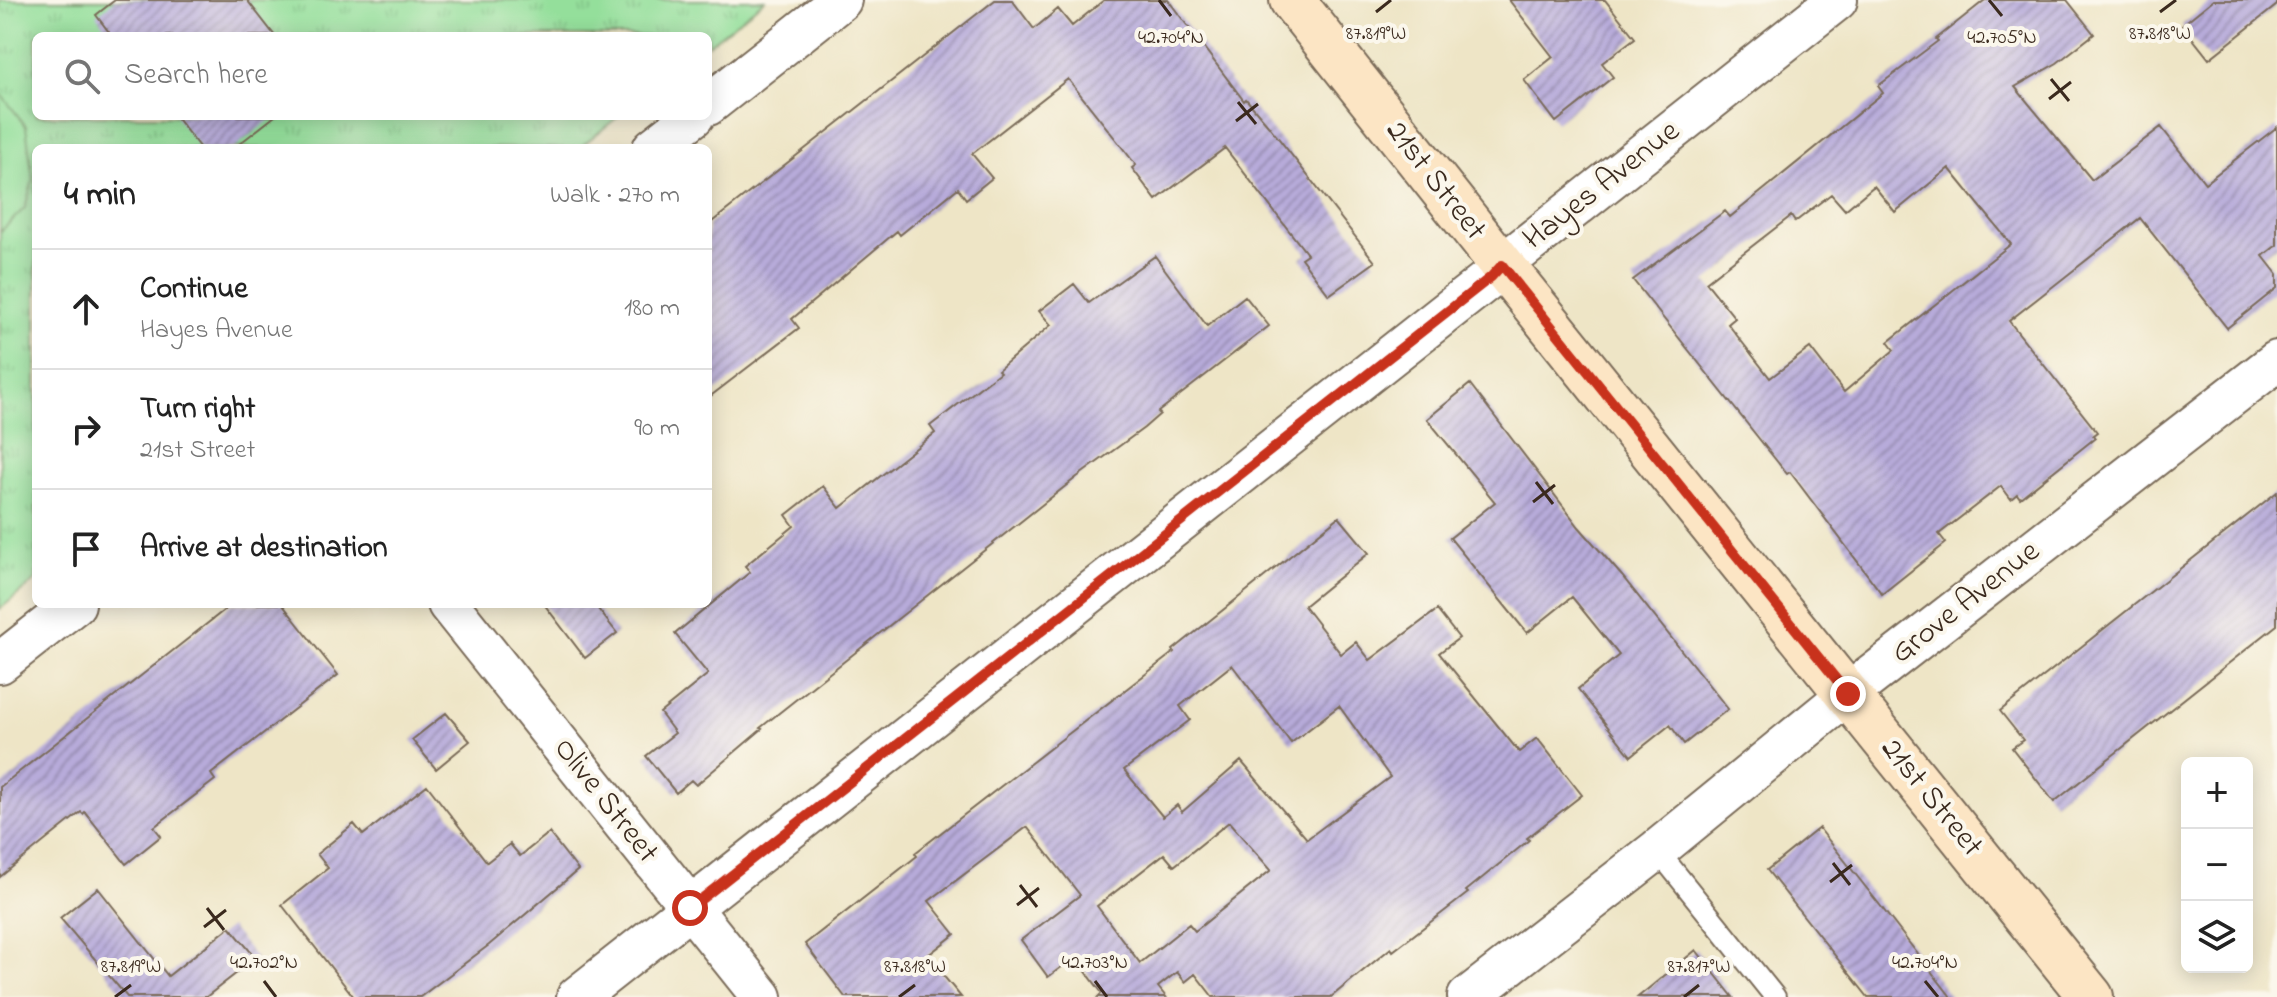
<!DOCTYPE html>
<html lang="en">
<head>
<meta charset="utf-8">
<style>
	body { margin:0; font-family:"Indie Flower",sans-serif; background:#f6f6f6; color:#222 }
	.controls { position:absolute; right:24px; bottom:24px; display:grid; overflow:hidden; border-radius:12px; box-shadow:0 4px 20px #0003 }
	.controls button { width:72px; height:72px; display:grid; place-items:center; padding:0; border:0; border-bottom:2px solid #e0e0e0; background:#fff; color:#222; font:40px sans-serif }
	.stop { position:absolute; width:24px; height:24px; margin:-18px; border:6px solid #c8321e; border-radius:50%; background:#fff }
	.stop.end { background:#c8321e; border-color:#fff; box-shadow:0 2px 8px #0008 }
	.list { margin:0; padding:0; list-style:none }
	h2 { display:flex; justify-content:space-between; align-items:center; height:104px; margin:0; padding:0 32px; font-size:34px }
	h2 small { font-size:26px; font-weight:400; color:#767676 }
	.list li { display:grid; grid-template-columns:52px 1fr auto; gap:24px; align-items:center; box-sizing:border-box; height:120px; padding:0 32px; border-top:2px solid #e0e0e0 }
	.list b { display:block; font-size:30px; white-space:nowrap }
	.list p { margin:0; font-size:26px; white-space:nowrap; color:#767676 }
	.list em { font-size:26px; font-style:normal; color:#767676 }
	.icon { flex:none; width:44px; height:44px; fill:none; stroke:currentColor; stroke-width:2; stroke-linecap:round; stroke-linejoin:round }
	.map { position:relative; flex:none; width:2277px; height:997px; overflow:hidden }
	.search { position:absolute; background:#fff; box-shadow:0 4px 20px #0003; left:32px; top:32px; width:680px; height:88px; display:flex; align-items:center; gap:20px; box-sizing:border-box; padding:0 28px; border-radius:12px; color:#767676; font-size:30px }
	.panel { position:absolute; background:#fff; box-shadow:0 4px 20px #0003; left:32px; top:144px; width:680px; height:464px; border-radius:12px }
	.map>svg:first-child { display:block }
</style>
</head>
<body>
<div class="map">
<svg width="2277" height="997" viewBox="0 0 2277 997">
	<defs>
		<pattern id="grass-tufts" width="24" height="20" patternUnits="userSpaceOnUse" patternTransform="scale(2)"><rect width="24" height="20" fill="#94df9b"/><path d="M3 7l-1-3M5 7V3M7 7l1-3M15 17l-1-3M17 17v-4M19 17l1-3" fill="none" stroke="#80c085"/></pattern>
		<pattern id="building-hatch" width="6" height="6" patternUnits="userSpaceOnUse" patternTransform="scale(2)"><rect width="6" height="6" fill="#b7abda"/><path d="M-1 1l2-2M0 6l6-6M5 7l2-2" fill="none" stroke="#968bb0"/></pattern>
	</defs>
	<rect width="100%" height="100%" fill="#fbf7ec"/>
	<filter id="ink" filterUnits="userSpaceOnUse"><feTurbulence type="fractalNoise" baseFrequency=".0125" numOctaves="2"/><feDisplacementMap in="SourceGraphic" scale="16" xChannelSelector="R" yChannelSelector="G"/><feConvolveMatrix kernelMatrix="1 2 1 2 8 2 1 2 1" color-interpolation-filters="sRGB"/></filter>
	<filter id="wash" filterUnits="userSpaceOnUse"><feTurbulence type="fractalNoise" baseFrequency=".006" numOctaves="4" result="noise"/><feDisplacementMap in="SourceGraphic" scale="32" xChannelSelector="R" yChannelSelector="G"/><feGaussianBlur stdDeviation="1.8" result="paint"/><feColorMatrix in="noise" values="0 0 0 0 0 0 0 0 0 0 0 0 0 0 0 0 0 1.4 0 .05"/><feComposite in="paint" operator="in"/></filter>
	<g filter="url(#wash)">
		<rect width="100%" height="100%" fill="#eee5c6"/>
		<path fill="url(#grass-tufts)" stroke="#68845c" stroke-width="2" d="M0,0h765l-57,45v-9h-672v80h583l-40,32h-543v432l-36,29z"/>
		<path fill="#94df9b" stroke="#68845c" stroke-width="2" d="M0,93l26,33 7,54 -8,28 -25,24z"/>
		<g id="blocks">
			<path fill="url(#building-hatch)" fill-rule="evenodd" d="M115,0h132l28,36h-163l-16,-21z
				M995,0h17l22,29 24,-20 14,17 32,-26h64l76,101 2,-2 22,26 107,137 -46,33 -28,-37 6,-4 -82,-106 -69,52 -24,-32 4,-3 -68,-86 -96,75 20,24 -26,21 -8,-11 -58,47 -3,-4 -105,88 7,9 -91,70v-173z
				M1509,0h96l30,38 -33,25 11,14 -57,45 -32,-42 29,-23z
				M1985,0h82l27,34 -37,29 -42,24 77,93 69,-53 44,56 72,-56v118l-14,11 14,18v14l-50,40 -87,-110 -131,103 88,111 -4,3 2,3 -75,60 -3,-4 -6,5 -10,-13 -62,48 7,9 -64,51 -92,-122 -3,2 -154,-194 92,-69 5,6 153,-124 -5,-7 60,-45 -2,-2zM1949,168l62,76 -123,98 6,8 -50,42 -34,-44 -40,30 -42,-54 7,-6 -29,-36 85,-66 4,6 36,-28 14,16 29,-24 21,26z
				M2213,0h64v5l-68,54 -27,-34z
				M175,116h100l-41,32h-34z
				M1155,256l52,70 38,-30 24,30 -111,86 2,2 -16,14 -67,49 -317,251 2,1 -66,56 -5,-5 -15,13 -30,-37 29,-23 -15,-20 48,-39 -33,-40 75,-62 -5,-6 49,-40 -8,-11 37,-29 17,22 95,-75 -5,-7 70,-54 -2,-2 53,-45 -12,-14 35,-27 15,19z
				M1470,384l109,143 43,49 106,133 -44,35 -14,-19 -39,31 -53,-67 41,-34 -47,-58 -45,36 -77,-95 45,-36 -68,-83z
				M2277,492v133l-223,177 -42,-54 11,-8 -23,-29z
				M1339,517l30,36 -65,53 37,48 15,-12 14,18 67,-50 22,28 -20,15 80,99 18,-14 45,57 -55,43 2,2 -63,51 2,2 -75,58 -2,-3 -60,49h-118l-18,-23 -10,8 -8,-10 -19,15 8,10h-68l4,-4 -27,-36 -27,20 -27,-37 59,-45 -53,-68 -98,74 26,33 -28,22 34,41h-116l-40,-53 112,-88 -2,-3 259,-201 -1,-2zM1232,665l59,78 48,-37 51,71 -83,62 -66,-78 -59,51 -5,-7 -14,12 -39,-47 66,-50 -10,-14zM1229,822l42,48 -76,61 -6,-7 -49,39 -43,-57 67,-52 10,12z
				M232,604h50l56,71 -127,99 4,6 -61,47 7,9 -35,28 -41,-52 -2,2 -2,-2 -81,65v-90z
				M544,604h50l23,29 -32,25z
				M446,713l24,28 -34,28 -24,-29z
				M427,785l60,77 23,-18 10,12 29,-23 29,37 -89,75 -69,52h-66l-72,-92 46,-37 -11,-14 37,-30 9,11z
				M1819,828l60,76 72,93h-83l-101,-127z
				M98,888l70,88 62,-49 26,31 -50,39h-79l-67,-79z
				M1696,950l37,47h-95z"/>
		</g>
	</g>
	<g filter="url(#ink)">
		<use href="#blocks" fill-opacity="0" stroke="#7a6b59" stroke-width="2"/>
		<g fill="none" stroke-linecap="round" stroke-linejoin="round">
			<defs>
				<path id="lane" d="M1657,850l118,147"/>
				<path id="street" d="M708,105l133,-105
					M653,148l41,-32
					M448,604l314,393
					M0,663l75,-59
					M577,997l914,-720 11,-12 335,-265
					M1468,997l189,-147 191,-156 429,-333"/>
				<path id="secondary" d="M1292,0l210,265 589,732"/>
			</defs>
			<use href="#lane" stroke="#7a6b59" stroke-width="24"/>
			<use href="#street" stroke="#7a6b59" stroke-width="44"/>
			<use href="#secondary" stroke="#7a6b59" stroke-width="48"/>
			<use href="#lane" stroke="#fff" stroke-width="20"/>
			<use href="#street" stroke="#fff" stroke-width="40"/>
			<use href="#secondary" stroke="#fce5c4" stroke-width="44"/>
		</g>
	</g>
	<g fill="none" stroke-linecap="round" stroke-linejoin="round" filter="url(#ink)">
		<path stroke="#c8321e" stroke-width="10" d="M690,908l801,-631 11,-12 346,429"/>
	</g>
	<path fill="none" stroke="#3b2a1e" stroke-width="3" d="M1159,0l12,16M1989,0l13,16M1376,12l15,-12M2160,12l16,-12M2051,79l18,22M2049,99l22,-17M1238,102l18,22M1236,121l22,-17M1536,482l17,22M1533,502l22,-17M1833,863l17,22M1830,882l22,-17M1020,885l17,22M1017,905l22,-17M207,908l17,22M204,927l22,-17M264,981l12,16M1095,981l12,16M1925,981l13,16M115,997l16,-12M899,997l16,-12M1684,997l15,-12"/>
	<g text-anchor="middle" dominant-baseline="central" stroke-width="8" stroke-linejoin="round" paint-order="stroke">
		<g font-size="32" fill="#3b2a1e" stroke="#fbf7ec">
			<text transform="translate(1435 181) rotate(52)">21st Street</text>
			<text transform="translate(1602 186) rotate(-38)">Hayes Avenue</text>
			<text transform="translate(1966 603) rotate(-38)">Grove Avenue</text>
			<text transform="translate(1931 798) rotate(51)">21st Street</text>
			<text transform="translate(605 801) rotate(52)">Olive Street</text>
		</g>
	</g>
	<g font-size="20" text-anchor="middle" fill="#3b2a1e" stroke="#fbf7ec" stroke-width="8" stroke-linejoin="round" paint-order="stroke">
		<text x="1376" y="39">87.819°W</text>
		<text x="2160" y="39">87.818°W</text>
		<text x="2002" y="43">42.705°N</text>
		<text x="1171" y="43">42.704°N</text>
		<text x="264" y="968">42.702°N</text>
		<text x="1095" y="968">42.703°N</text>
		<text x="1925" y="968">42.704°N</text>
		<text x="131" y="972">87.819°W</text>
		<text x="915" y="972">87.818°W</text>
		<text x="1699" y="972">87.817°W</text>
	</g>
</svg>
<div class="controls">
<button>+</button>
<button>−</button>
<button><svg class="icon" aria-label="layers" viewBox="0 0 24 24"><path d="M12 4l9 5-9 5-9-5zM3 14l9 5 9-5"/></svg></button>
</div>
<div class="stop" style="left:690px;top:908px"></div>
<div class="stop end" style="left:1848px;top:694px"></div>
<div class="search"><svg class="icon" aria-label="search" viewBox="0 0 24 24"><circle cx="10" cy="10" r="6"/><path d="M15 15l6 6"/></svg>Search here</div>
<section class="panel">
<h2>4 min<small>Walk · 270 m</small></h2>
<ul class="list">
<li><svg class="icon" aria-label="ahead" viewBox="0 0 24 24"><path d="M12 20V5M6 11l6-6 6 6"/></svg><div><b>Continue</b><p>Hayes Avenue</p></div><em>180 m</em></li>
<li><svg class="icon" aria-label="right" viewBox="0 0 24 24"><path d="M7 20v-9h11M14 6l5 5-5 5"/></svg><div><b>Turn right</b><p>21st Street</p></div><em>90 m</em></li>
<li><svg class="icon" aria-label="arrive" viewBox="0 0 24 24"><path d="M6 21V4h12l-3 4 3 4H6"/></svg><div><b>Arrive at destination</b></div></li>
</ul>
</section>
</div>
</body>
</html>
